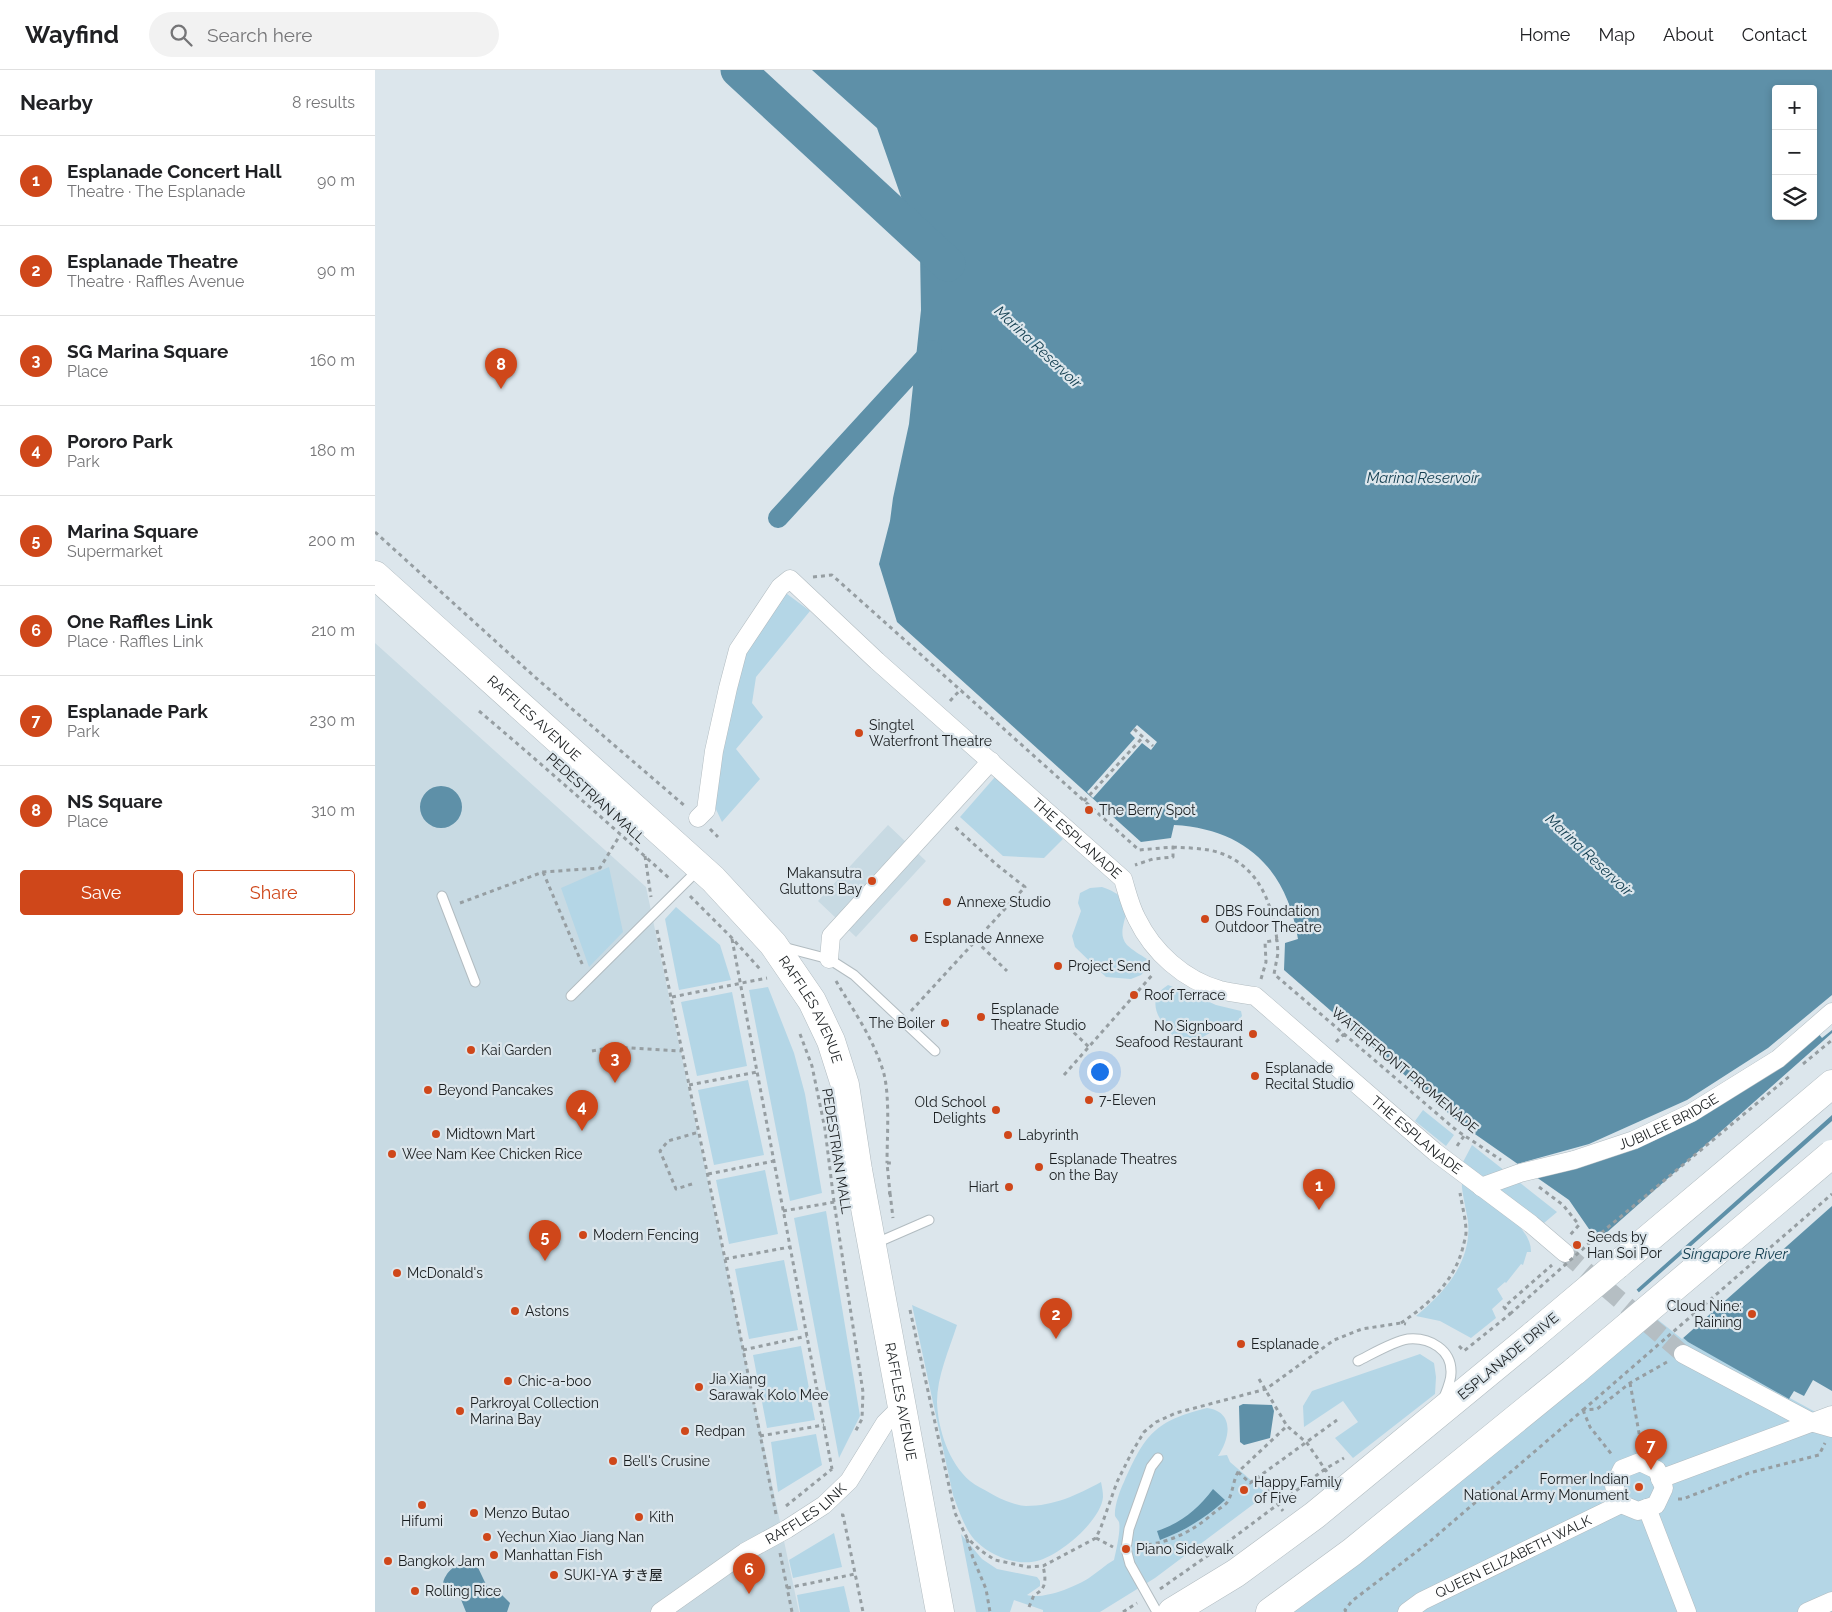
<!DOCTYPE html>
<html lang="en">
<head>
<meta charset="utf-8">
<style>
	body { margin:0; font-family:Raleway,"Noto Sans SC","Noto Sans JP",sans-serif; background:#f2f2f2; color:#202124 }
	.controls { position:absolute; right:15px; top:15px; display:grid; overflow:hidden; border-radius:5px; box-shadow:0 2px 8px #0003 }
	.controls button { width:45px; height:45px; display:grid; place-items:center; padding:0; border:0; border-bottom:1px solid #e0e0e0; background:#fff; color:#202124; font:25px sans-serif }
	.you { position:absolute; left:724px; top:1001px; width:18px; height:18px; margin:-12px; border:4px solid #fff; border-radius:50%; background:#1a73e8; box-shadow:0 0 0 8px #1a73e833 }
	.badge { display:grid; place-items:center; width:32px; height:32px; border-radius:50%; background:#cf471a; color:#fff; font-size:16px; font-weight:700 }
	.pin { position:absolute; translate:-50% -41px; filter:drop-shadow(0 1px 2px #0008) }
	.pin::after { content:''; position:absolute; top:26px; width:18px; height:15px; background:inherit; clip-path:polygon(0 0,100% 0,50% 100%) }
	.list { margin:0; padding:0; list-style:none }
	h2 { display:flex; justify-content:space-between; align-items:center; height:65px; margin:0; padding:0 20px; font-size:21px }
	h2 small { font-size:16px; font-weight:400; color:#757577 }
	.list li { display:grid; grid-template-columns:32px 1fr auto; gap:15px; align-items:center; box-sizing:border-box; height:90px; padding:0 20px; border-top:1px solid #e0e0e0 }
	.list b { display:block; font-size:19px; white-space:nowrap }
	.list p { margin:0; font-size:16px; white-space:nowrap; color:#757577 }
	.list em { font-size:16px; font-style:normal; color:#757577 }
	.actions { display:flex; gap:10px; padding:15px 20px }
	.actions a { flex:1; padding:11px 0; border:1px solid #cf471a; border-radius:5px; text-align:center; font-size:18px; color:#cf471a }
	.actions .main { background:#cf471a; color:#fff }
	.icon { flex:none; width:28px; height:28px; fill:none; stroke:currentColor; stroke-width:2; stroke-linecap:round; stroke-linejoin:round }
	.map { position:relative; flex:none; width:1457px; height:1542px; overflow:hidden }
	header { display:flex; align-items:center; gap:30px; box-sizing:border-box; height:70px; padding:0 25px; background:#fff; border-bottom:1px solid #e0e0e0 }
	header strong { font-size:24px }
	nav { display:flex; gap:28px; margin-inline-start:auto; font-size:18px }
	.search { width:350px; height:45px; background:#f2f2f2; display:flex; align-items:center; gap:12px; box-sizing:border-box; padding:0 18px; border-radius:28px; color:#757577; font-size:19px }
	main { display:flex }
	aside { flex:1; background:#fff }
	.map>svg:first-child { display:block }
</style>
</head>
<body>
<header>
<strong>Wayfind</strong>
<div class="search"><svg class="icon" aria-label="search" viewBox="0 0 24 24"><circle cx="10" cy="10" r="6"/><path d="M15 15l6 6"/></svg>Search here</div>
<nav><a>Home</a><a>Map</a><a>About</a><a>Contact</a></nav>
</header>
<main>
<aside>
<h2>Nearby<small>8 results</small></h2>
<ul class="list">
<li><span class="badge">1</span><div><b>Esplanade Concert Hall</b><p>Theatre · The Esplanade</p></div><em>90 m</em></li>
<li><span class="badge">2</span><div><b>Esplanade Theatre</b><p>Theatre · Raffles Avenue</p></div><em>90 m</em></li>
<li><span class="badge">3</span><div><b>SG Marina Square</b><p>Place</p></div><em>160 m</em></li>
<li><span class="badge">4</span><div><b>Pororo Park</b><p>Park</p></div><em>180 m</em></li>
<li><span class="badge">5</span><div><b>Marina Square</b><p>Supermarket</p></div><em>200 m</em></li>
<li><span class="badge">6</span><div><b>One Raffles Link</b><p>Place · Raffles Link</p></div><em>210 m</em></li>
<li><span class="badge">7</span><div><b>Esplanade Park</b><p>Park</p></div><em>230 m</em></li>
<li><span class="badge">8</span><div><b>NS Square</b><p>Place</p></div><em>310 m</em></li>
</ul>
<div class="actions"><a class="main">Save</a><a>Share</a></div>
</aside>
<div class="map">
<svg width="1457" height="1542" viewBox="0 0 1457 1542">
	<rect width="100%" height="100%" fill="#dce6ec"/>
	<path fill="#c8dae3" d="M0,573l271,244 153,725h-424z
		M513,755l38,36 -70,76 -38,-36z"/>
	<path fill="#b4d6e6" d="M408,521l27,20 -54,66 -4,26 11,14 -27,32 24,30 -38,43 -8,-17 5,-60 29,-102z
		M620,707l68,62 -19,19 -41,-2 -43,-39z
		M234,797l14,65 -34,35 -28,-79z
		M727,817c47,16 8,38 25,58 5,5 14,10 20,14l1,8 -7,8 -10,4 -25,-2 -31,-30 -3,-11 9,-25 -3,-8 2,-10 10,-5z
		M301,837l44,38 11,35 -52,10 -14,-71z
		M793,915l28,11 20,9 25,6 1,5c-9,12 -15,9 -28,15 -11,5 -19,12 -27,19 -16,-16 -50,-46 -19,-65z
		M393,917l26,66 11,41 17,99 -32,8 -41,-211z
		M357,922l15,74 -50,10 -16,-74z
		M373,1010l16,75 -50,10 -16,-75z
		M1048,1040l31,25 -8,11 -31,-25z
		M1097,1075l85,67 -13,11 -81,-61z
		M390,1100l13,64 -49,10 -13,-64z
		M1087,1113c21,15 70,41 69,69h-4l-4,13 -2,-1 -15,19 -1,-1 -8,7 6,10 -11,10 4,9 -25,20 -31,-17 -24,-5c29,-24 56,-54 52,-95 -1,-8 -7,-32 -6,-38z
		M451,1141l34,205 -21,42 -45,-240z
		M409,1190l14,70 -49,9 -14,-70z
		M537,1235l45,20c-8,25 -20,51 -20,77 1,28 12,61 33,79 6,5 14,8 20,12 10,6 24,12 36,13 28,0 51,-11 75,-24 1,5 2,10 2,15 -2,24 -44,59 -66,64 -20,5 -46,-5 -60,-19 -11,-9 -19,-34 -24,-47z
		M1284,1247l29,25 142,78 2,-3v195h-541z
		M426,1276l14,74 -48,8 -14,-73z
		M1045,1284l14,9 2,14 -1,17 -82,64 -18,-20 23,-16 -15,-21 -39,26 -1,-21 9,-15z
		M832,1338c28,4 23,30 11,48l9,-1 3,7 37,32 -112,84 -55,34h-57v-2l-29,-10 -4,12h-34l-15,-78 21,25 15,10 40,8 3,4v5l-13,9c16,5 48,-8 62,-17 9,-6 16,-13 25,-18 2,-9 7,-30 5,-38 -1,-2 -3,-4 -4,-6 -1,-9 5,-26 9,-34 21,-48 31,-61 83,-74z
		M441,1364l6,31 -44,27 -7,-50z
		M459,1463l8,34 -49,11 -4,-18z
		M469,1516l6,26h-50l-3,-17z"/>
	<path fill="#5e90a8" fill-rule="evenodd" d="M437,0h1020v1321l-19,-11 -9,16 -10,-5 -5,8 -101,-57 -29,-25 -59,-72 -31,-45 -107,-75 -178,-155 1,-27 13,-4c-11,-70 -53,-110 -124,-114l-3,13 -30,4 -244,-220 -18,-58 11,-43 3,-23 16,-74 12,-114 -1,-59 -43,-123zM1401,19h37v127h-37z
		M45 737a21 21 0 1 1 42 0a21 21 0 1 1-42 0Z
		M868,1334l29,1 2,6 -4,27 -26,7 -4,-3 -1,-36z
		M838,1419l12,11c-21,19 -39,30 -65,40l-3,-9c24,-8 41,-22 56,-42z
		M98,1487l18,38h11l8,8 -3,9h-41l-8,-20 -10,-1 -5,-8c4,-15 16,-19 30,-26z"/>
	<path fill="#dce6ec" d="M762,655l20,17 -6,8 -9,-7 -49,55 -6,-6 48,-54 -5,-5z
		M1457,925v35l-10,8 -4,-5 -182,113 -41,16 -58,14 -20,-12 72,-20 98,-44 81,-52z
		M1457,963v82l-197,176 -39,-49z
		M1457,1051v85l-150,133 -25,-20 -20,-25z"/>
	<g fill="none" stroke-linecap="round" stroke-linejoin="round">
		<path stroke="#5e90a8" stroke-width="20" d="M403,448l154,-168"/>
		<path stroke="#5e90a8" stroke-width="35" d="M363,0l210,194"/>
		<path stroke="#b5bec3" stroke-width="18" stroke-dasharray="18 9" stroke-linecap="butt" d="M1190,1183l118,101"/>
		<defs>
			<path id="lane" d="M67,826l33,86
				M408,877l46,12 25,16 81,76
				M196,926l127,-126
				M499,1174l55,-24
				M983,1291c14,-7 36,-20 50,-22 22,-2 44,11 43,34 0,9 -5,19 -8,27
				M782,1542l-27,-48 -4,-15 3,-20 22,-62 7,-9"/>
			<g id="street">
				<path id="s1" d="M323,748l8,-8 8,-59 14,-63 10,-38 42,-63 10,-8 87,82 246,218c4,13 7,27 14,40 16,33 47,61 83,71 12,3 23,4 35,6l180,156 96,72 34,29"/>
				<path d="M454,889l2,-23 160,-175"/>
				<path id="s2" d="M1106,1117l39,-14 54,-13 60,-20 57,-27 87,-54 54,-47"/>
				<path d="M1308,1284l128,68 21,6"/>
				<path d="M1265,1392l17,8 7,18 -8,17 -18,6 -17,-7 -7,-18 8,-17z"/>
				<path d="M1285,1409l172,-64"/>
				<path d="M1272,1438l40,104"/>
				<path id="s3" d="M285,1542l85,-60 42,-23 37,-24 25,-24 36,-58 17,-17"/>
				<path id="s4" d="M1032,1542l15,-11 199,-97"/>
				<path d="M1432,1542l25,-11"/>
			</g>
			<g id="primary">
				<path id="s5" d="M0,505l338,304 60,65 39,57 19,40 14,44 13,85 82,442"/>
			</g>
			<path id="highway" d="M1242,1195l215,-181
				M797,1542l64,-39 79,-58 220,-181
				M895,1542l82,-60 224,-182"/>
		</defs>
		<use href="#lane" stroke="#b2bcc1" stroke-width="11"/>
		<use href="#street" stroke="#b2bcc1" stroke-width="19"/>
		<use href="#primary" stroke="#b2bcc1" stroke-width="29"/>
		<use href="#highway" stroke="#b2bcc1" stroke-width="29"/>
		<path stroke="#969ea2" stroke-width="3" stroke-dasharray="4 4" stroke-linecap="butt" d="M0,462l161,146 149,128
			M438,507l19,-2 307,275 34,-3v10l-20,2 -18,6
			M575,631l11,-12
			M104,641c65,55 128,111 191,168
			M759,659l19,17
			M709,731l59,-64
			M335,759l8,8
			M798,777c16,1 35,1 50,7 37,15 49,50 54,86
			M270,786l6,41
			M168,802l40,94
			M315,826l41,41 29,32
			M85,833l83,-31 57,-4 20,-33
			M282,860l68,329 51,255
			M357,869l100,530
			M601,871l31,30
			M886,909l5,-17 -1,-20 12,-2 1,13 -4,21 182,156 45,30
			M461,911c17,29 39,60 48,93 6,25 3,63 3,89
			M297,927l95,-19
			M536,941l114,-124 -28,-22 -42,-38
			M693,957l21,20
			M425,964l12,32 13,63 9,73 29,190 -1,27 -7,13
			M961,972l8,-8
			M217,981l20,-4 70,4
			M1428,994l29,-24
			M689,1005l90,-102
			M314,1015l68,-13
			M1082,1076l7,-10
			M333,1104l66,-13
			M317,1114l-16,5 -16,-38 8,-10 31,-9
			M1164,1117l24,18 16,20 -9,10
			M513,1123h2l-3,-30h5
			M515,1123l3,25
			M408,1141l52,-9
			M1220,1168l196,-163
			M350,1189l65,-12
			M535,1240l45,203 12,25 13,12 15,10 33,7 15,-1 53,-28 5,-11 16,-45 15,-30 12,-20 12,-10 20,-9 90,-24 68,-49 28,-11 39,-6 5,1
			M1026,1253c28,-19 53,-41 62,-76 1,-5 3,-10 3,-15 0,-13 -4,-26 -6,-39
			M1084,1276l5,5 46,-37 -6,-7 48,-42
			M368,1280l64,-14
			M884,1309l28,47 20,17 22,32
			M1255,1313l11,61
			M1208,1340l7,17 23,29
			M385,1366l64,-11
			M863,1402l12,11 87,-63
			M883,1407l25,34
			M1303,1429h5l66,-26 70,-18 6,-12
			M411,1436l46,-37
			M466,1445h2l20,97
			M721,1468l17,9
			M592,1469l6,19 13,31 4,23
			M765,1476c32,-4 52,-14 76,-35 4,-3 10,-6 12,-10 5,-9 5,-20 10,-29l49,-46
			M405,1483l12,59
			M412,1518l68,-14
			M785,1519l73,-51 92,-69 19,-11
			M654,1537l5,-12c13,-6 12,-16 9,-29
			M748,1542l14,-9
			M971,1542l-1,-2 7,-9 76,-58 155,-133 14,-1 33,-26 37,-21"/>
		<use href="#lane" stroke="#fff" stroke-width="9"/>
		<use href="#street" stroke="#fff" stroke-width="18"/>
		<use href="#primary" stroke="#fff" stroke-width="28"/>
		<use href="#highway" stroke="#fff" stroke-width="28"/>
		<defs>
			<path id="highway-bridge" d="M1160,1264l82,-69
				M1201,1300l256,-216"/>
		</defs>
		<use href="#highway-bridge" stroke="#b2bcc1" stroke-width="29" stroke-linecap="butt"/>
		<path stroke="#969ea2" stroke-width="3" stroke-dasharray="4 4" stroke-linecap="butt" d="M1135,1244l85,-76
			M1208,1340l249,-216"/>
		<use href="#highway-bridge" stroke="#fff" stroke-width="28"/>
	</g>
	<g fill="#cf471a" stroke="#dce6ec" stroke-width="2">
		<circle cx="484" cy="663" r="5"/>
		<circle cx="714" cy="740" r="5"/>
		<circle cx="497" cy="811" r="5"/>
		<circle cx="572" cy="832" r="5"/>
		<circle cx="830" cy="849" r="5"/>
		<circle cx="539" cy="868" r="5"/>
		<circle cx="683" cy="896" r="5"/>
		<circle cx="759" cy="925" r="5"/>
		<circle cx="606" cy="947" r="5"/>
		<circle cx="570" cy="953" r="5"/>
		<circle cx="878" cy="964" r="5"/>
		<circle cx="96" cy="980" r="5"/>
		<circle cx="880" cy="1006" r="5"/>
		<circle cx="53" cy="1020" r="5"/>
		<circle cx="714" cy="1030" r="5"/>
		<circle cx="621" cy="1040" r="5"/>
		<circle cx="61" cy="1064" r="5"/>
		<circle cx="633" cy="1065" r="5"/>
		<circle cx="17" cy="1084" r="5"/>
		<circle cx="664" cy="1097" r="5"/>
		<circle cx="634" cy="1117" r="5"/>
		<circle cx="208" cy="1165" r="5"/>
		<circle cx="1202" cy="1175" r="5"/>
		<circle cx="22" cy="1203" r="5"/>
		<circle cx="140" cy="1241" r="5"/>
		<circle cx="1377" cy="1244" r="5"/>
		<circle cx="866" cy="1274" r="5"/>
		<circle cx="133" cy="1311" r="5"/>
		<circle cx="324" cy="1317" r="5"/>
		<circle cx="85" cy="1341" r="5"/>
		<circle cx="310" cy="1361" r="5"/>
		<circle cx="238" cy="1391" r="5"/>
		<circle cx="1264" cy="1417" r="5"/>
		<circle cx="869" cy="1420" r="5"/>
		<circle cx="47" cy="1435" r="5"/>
		<circle cx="99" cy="1443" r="5"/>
		<circle cx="264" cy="1447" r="5"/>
		<circle cx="112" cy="1467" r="5"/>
		<circle cx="751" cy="1479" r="5"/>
		<circle cx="119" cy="1485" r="5"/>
		<circle cx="13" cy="1491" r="5"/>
		<circle cx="179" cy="1505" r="5"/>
		<circle cx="40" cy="1521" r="5"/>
	</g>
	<g text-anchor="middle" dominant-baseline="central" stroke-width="4.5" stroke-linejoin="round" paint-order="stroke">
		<g font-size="14" fill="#1a1e20" stroke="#dce6ec">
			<text stroke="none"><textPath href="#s5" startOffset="214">RAFFLES AVENUE</textPath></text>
			<text transform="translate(221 728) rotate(42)">PEDESTRIAN MALL</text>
			<text stroke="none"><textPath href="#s1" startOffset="650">THE ESPLANADE</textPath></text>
			<text stroke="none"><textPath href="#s5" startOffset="619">RAFFLES AVENUE</textPath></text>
			<text transform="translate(1030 1000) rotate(40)">WATERFRONT PROMENADE</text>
			<text stroke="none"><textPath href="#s2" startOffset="199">JUBILEE BRIDGE</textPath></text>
			<text stroke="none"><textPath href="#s1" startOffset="1115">THE ESPLANADE</textPath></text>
			<text transform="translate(462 1081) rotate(81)">PEDESTRIAN MALL</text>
			<text transform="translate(1133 1286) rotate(-40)">ESPLANADE DRIVE</text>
			<text stroke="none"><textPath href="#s5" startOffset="1024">RAFFLES AVENUE</textPath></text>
			<text stroke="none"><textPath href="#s3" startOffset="176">RAFFLES LINK</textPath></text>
			<text stroke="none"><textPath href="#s4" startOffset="120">QUEEN ELIZABETH WALK</textPath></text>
		</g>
		<g font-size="14" fill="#1a1e20" stroke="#dce6ec" text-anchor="start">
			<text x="494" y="655">Singtel<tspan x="494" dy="16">Waterfront Theatre</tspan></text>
			<text x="724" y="740">The Berry Spot</text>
			<text x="487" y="803" text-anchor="end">Makansutra<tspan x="487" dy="16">Gluttons Bay</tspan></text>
			<text x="582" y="832">Annexe Studio</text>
			<text x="840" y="841">DBS Foundation<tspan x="840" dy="16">Outdoor Theatre</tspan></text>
			<text x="549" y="868">Esplanade Annexe</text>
			<text x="693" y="896">Project Send</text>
			<text x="769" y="925">Roof Terrace</text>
			<text x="616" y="939">Esplanade<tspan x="616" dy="16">Theatre Studio</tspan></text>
			<text x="560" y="953" text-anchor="end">The Boiler</text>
			<text x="868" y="956" text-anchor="end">No Signboard<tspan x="868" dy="16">Seafood Restaurant</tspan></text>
			<text x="106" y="980">Kai Garden</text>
			<text x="890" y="998">Esplanade<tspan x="890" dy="16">Recital Studio</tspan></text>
			<text x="63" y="1020">Beyond Pancakes</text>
			<text x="724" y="1030">7-Eleven</text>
			<text x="611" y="1032" text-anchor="end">Old School<tspan x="611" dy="16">Delights</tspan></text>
			<text x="71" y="1064">Midtown Mart</text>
			<text x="643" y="1065">Labyrinth</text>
			<text x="27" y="1084">Wee Nam Kee Chicken Rice</text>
			<text x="674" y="1089">Esplanade Theatres<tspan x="674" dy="16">on the Bay</tspan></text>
			<text x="624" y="1117" text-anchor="end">Hiart</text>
			<text x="218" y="1165">Modern Fencing</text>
			<text x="1212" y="1167">Seeds by<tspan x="1212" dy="16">Han Soi Por</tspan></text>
			<text x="32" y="1203">McDonald's</text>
			<text x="1367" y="1236" text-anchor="end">Cloud Nine:<tspan x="1367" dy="16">Raining</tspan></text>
			<text x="150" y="1241">Astons</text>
			<text x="876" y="1274">Esplanade</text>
			<text x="334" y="1309">Jia Xiang<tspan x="334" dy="16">Sarawak Kolo Mee</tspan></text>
			<text x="143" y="1311">Chic-a-boo</text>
			<text x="95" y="1333">Parkroyal Collection<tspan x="95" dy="16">Marina Bay</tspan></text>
			<text x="320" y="1361">Redpan</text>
			<text x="248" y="1391">Bell's Crusine</text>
			<text x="1254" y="1409" text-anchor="end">Former Indian<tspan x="1254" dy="16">National Army Monument</tspan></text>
			<text x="879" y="1412">Happy Family<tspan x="879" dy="16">of Five</tspan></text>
			<text x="109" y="1443">Menzo Butao</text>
			<text x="274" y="1447">Kith</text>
			<text x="47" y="1451" text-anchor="middle">Hifumi</text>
			<text x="122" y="1467">Yechun Xiao Jiang Nan</text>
			<text x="761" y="1479">Piano Sidewalk</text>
			<text x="129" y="1485">Manhattan Fish</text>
			<text x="23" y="1491">Bangkok Jam</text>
			<text x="189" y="1505">SUKI-YA すき屋</text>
			<text x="50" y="1521">Rolling Rice</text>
		</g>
		<g font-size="15" font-style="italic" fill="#154052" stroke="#dce6ec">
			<text transform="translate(663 277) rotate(43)">Marina Reservoir</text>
			<text x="1048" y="408">Marina Reservoir</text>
			<text transform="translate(1214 785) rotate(43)">Marina Reservoir</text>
			<text x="1360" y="1184">Singapore River</text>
		</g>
	</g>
</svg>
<div class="controls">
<button>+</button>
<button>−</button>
<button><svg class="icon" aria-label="layers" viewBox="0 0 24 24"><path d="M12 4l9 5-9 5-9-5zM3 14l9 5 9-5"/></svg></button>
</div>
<div class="you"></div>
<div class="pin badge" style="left:944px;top:1140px">1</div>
<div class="pin badge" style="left:681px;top:1269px">2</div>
<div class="pin badge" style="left:240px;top:1013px">3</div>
<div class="pin badge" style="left:207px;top:1061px">4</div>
<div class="pin badge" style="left:170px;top:1191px">5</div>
<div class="pin badge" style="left:374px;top:1524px">6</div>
<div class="pin badge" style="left:1276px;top:1400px">7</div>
<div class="pin badge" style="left:126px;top:319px">8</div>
</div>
</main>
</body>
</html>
